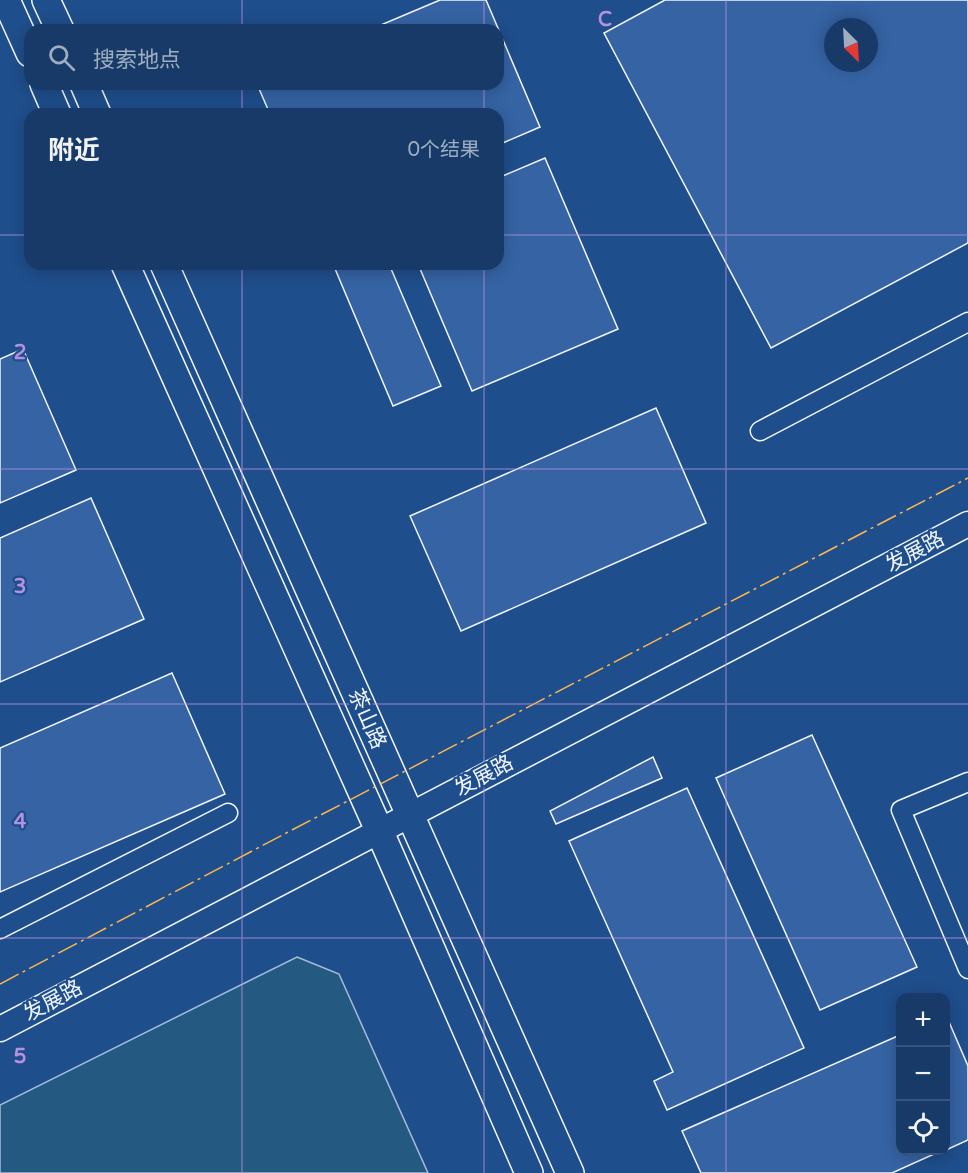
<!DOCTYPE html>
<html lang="zh">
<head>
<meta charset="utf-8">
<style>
	body { margin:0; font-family:"Varela Round","Noto Sans SC",sans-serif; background:#20416f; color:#f1f3f6 }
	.controls { position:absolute; right:18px; bottom:18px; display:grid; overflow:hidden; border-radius:12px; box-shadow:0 3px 15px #0003 }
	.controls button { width:54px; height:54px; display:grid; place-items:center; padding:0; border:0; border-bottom:2px solid #36547d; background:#173a69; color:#f1f3f6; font:30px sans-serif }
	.compass { position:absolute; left:824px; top:18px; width:54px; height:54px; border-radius:50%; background:#173a69; box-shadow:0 3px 15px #0003; rotate:156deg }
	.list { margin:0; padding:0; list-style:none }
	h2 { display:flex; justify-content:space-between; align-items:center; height:78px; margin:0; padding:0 24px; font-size:26px }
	h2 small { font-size:20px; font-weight:400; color:#9eadc0 }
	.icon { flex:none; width:33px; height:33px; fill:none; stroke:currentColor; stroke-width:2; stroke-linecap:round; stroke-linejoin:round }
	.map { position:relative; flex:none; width:968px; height:1173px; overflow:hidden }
	.search { position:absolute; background:#173a69; box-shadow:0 3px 15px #0003; left:24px; top:24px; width:480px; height:66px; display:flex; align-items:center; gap:15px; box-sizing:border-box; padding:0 21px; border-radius:18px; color:#9eadc0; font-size:22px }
	.panel { position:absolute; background:#173a69; box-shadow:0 3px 15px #0003; left:24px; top:108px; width:480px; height:162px; border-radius:18px }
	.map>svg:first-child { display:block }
</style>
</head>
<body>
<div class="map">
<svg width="968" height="1173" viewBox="0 0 968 1173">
	<rect width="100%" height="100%" fill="#1f4e8c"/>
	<path fill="#245a82" stroke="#a8bbd7" stroke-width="1.5" d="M297,957l42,17 89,199h-428v-68z"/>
	<path fill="#3563a3" stroke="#f2f6ff" stroke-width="1.5" fill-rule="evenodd" d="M440,0h46l54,127 -42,18v-31h-228l-13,-30h241v-54h-129z
		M665,0h303v243l-197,105 -167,-315zM833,27h36v36h-36z
		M545,158l73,171 -146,62 -54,-127h80v-86z
		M333,264h56l52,122 -48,20z
		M23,349l53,121 -76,33v-144z
		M656,408l50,115 -245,108 -51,-115z
		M91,498l53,121 -144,63v-144z
		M172,673l53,121 -225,98v-144z
		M812,735l105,232 -97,43 -104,-232z
		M653,757l9,21 -106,46 -6,-13z
		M687,788l117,260 -137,62 -13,-29 19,-9 -104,-231z
		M946,1015l22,51v74l-22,10z
		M900,1035v115h43l-51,23h-191l-19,-42z"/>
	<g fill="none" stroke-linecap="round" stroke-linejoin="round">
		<defs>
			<path id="minor" d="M760,431l208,-109
				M968,782l-67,28 67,159
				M0,929l228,-116"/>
			<path id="tertiary" d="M0,1029l968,-505"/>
			<path id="secondary" d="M6,0l24,53
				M46,0l14,30
				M44,84l13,30
				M84,84l13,30
				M125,264l254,566 150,343
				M164,264l406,909"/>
		</defs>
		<use href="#minor" stroke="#f2f6ff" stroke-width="21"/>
		<use href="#tertiary" stroke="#f2f6ff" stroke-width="27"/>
		<use href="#secondary" stroke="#f2f6ff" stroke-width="30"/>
		<use href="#minor" stroke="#1f4e8c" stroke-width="18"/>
		<use href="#tertiary" stroke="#1f4e8c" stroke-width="24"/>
		<use href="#secondary" stroke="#1f4e8c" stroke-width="27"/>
		<path stroke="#ffb74d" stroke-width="1.5" stroke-dasharray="21 4.5 3 4.5" stroke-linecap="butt" d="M0,984l290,-153 678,-353"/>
	</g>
	<path fill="none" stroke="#b691df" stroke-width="1.5" stroke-opacity="0.55" d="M242,0v30M484,0v30M726,0v1173M242,84v30M484,84v30M0,235h30M498,235h470M242,264v909M484,264v909M0,469h968M0,704h968M0,938h968"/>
	<g text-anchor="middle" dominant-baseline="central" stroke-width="4.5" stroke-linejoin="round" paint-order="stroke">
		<g font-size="21" fill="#f2f6ff" stroke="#1f4e8c">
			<text transform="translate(915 552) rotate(-28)">发展路</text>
			<text transform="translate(367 719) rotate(66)">茶山路</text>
			<text transform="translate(484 776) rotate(-28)">发展路</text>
			<text transform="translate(53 1001) rotate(-28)">发展路</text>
		</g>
	</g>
	<g font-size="20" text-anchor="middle" font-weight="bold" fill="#b691df" stroke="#1f4e8c" stroke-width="4.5" stroke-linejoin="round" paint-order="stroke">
		<text x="605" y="26">C</text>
		<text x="20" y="359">2</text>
		<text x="20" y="593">3</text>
		<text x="20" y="828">4</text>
		<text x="20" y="1063">5</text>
	</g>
</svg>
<div class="controls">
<button>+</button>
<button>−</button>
<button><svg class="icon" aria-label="locate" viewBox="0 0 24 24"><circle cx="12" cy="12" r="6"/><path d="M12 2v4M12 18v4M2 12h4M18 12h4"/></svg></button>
</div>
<svg class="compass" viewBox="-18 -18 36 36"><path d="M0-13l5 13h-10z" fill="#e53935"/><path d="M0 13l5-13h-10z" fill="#9eadc0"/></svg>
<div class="search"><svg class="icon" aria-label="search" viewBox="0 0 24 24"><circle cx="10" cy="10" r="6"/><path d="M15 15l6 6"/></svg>搜索地点</div>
<section class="panel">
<h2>附近<small>0个结果</small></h2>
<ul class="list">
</ul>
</section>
</div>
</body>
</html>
